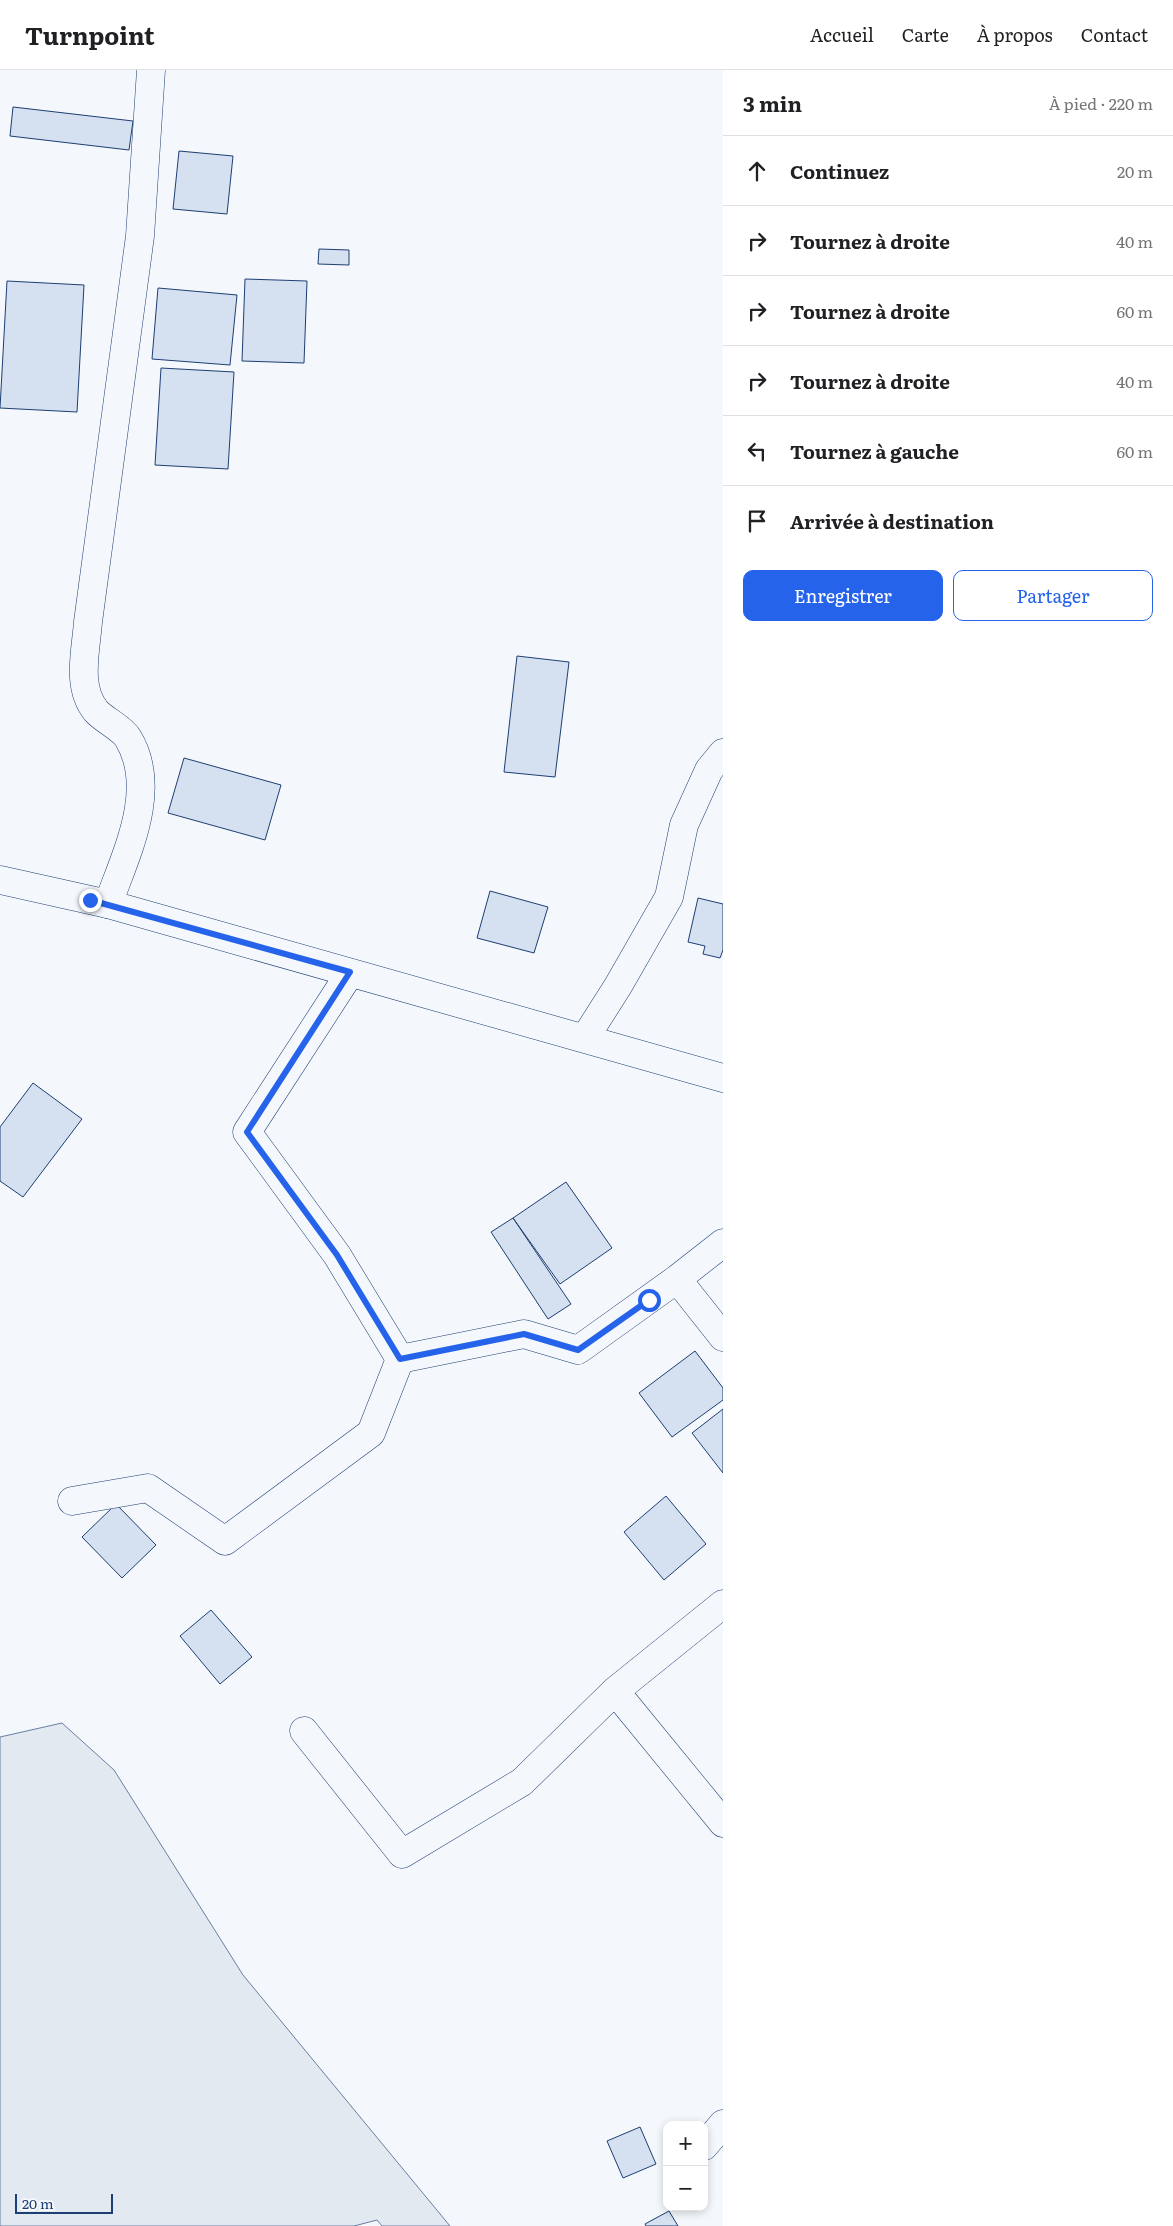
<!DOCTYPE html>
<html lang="fr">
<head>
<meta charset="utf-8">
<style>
	body { margin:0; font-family:Literata,serif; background:#f6f6f6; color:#202124 }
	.controls { position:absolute; right:15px; bottom:15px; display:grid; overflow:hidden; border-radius:10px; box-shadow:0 2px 8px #0003 }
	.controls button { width:45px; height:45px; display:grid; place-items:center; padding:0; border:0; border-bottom:1px solid #e0e0e0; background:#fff; color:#202124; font:25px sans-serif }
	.scale { position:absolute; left:15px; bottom:12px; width:98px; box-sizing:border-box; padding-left:5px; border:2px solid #1d3f73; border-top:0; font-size:14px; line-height:18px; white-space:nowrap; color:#1d3f73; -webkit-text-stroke:4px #f4f7fb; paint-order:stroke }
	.stop { position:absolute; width:15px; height:15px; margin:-11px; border:4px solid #2563eb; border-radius:50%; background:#fff }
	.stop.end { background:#2563eb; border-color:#fff; box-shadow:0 1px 5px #0008 }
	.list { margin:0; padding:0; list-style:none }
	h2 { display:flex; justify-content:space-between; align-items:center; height:65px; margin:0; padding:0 20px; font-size:21px }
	h2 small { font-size:16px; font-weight:400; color:#757577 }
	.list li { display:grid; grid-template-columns:32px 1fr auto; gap:15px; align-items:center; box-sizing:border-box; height:70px; padding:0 20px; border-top:1px solid #e0e0e0 }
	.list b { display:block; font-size:19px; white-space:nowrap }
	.list em { font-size:16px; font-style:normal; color:#757577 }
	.actions { display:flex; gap:10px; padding:15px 20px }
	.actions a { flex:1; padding:11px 0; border:1px solid #2563eb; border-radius:10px; text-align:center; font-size:18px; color:#2563eb }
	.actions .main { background:#2563eb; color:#fff }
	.icon { flex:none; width:28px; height:28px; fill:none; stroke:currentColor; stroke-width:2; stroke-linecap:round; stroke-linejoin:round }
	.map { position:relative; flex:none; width:723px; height:2156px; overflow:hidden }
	header { display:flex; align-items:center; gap:30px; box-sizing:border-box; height:70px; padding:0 25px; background:#fff; border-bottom:1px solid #e0e0e0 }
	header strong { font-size:24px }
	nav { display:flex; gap:28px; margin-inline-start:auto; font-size:18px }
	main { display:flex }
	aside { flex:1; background:#fff }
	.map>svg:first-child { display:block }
</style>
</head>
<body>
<header>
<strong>Turnpoint</strong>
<nav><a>Accueil</a><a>Carte</a><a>À propos</a><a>Contact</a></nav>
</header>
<main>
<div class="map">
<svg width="723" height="2156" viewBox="0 0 723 2156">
	<rect width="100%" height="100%" fill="#f4f7fb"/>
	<path fill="#e3e9f0" stroke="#687fa3" d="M62,1653l52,47 129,205 207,251h-68l-5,-6 -23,6h-354v-489z"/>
	<path fill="#d5e0f0" stroke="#1d3f73" d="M13,37l120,14 -4,29 -119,-14z
		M179,81l54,5 -6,58 -54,-5z
		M319,179l30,1v15l-31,-1z
		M245,209l62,2 -3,82 -62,-2z
		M7,211l77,4 -7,127 -77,-4z
		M158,218l79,7 -7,70 -78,-6z
		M161,298l73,4 -6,97 -73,-4z
		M517,586l52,6 -14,115 -51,-5z
		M184,688l97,27 -16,55 -97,-27z
		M490,821l58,16 -14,46 -57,-15z
		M698,828l25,6v46l-3,8 -17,-4 2,-8 -17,-4z
		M33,1013l49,36 -59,78 -23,-16v-54z
		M566,1112l46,66 -52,36 -47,-66z
		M513,1148l58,86 -23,15 -57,-87z
		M695,1281l28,37v12l-51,37 -33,-44z
		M723,1339v64l-31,-40z
		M666,1426l40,48 -42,36 -40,-48z
		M116,1434l40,41 -34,33 -40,-41z
		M211,1540l41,47 -32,27 -40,-48z
		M640,2057l16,37 -33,14 -16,-37z
		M669,2141l9,15h-32l-1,-2z"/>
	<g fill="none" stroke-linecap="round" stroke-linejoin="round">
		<defs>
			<path id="minor" d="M108,834c18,-50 51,-115 20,-166 -7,-11 -23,-17 -32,-27 -20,-24 -10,-61 -8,-89l52,-386 11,-166
				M585,968l33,-52 51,-89 15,-72 25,-55 14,-17
				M677,1209l46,58
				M400,1289l124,-25 54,16 99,-71 46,-36
				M72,1431l76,-13 77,53 146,-108 29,-74 -63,-104 -90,-123 103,-159
				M615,1621l108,132
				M304,1661l98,123 120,-72 93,-91 108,-87
				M704,2076l19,-22"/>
			<path id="tertiary" d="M0,810l108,24 615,174"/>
		</defs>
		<use href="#minor" stroke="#1d3f73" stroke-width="29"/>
		<use href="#tertiary" stroke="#1d3f73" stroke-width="29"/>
		<use href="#minor" stroke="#f4f7fb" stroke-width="28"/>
		<use href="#tertiary" stroke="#f4f7fb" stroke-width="28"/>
	</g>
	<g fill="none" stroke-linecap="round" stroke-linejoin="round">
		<path stroke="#2563eb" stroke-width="6" d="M90,830l260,72 -103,160 90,123 63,104 124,-25 54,16 71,-50"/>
	</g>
</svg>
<div class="controls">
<button>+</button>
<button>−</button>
</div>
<div class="scale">20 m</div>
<div class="stop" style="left:649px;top:1230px"></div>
<div class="stop end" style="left:90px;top:830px"></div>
</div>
<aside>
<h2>3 min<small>À pied · 220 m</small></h2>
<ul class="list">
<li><svg class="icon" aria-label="ahead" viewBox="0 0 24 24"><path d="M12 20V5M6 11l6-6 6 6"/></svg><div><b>Continuez</b></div><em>20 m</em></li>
<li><svg class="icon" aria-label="right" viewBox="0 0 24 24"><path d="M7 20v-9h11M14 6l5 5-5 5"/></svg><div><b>Tournez à droite</b></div><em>40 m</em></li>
<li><svg class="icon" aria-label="right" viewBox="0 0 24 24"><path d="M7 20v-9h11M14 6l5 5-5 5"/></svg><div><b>Tournez à droite</b></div><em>60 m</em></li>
<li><svg class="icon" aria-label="right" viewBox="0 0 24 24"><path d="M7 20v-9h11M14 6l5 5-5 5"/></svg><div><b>Tournez à droite</b></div><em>40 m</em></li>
<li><svg class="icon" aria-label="left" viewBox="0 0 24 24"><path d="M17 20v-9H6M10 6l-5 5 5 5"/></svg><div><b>Tournez à gauche</b></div><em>60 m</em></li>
<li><svg class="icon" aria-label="arrive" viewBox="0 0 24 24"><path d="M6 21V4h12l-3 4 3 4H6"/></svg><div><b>Arrivée à destination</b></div></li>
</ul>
<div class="actions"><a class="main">Enregistrer</a><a>Partager</a></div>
</aside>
</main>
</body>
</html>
